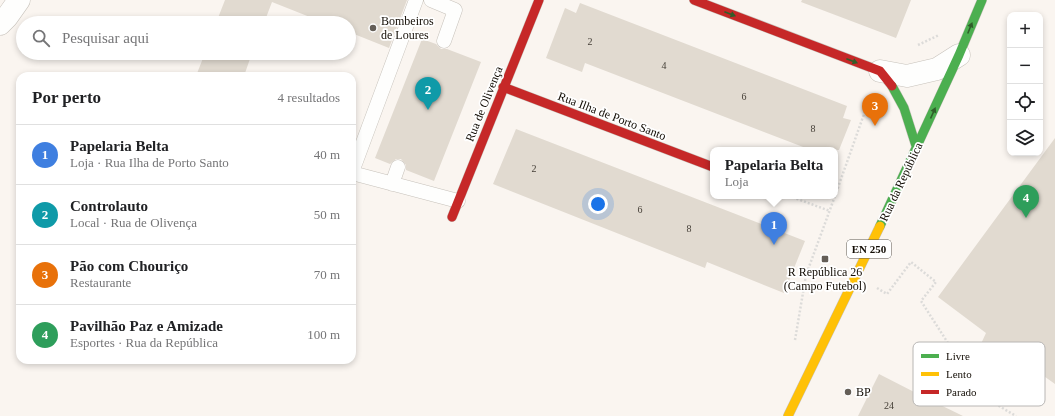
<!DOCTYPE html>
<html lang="pt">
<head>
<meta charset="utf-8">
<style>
	body { margin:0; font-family:"Times New Roman",serif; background:#f2f2f2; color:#202124 }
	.controls { position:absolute; right:12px; top:12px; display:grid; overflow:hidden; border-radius:8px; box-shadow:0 2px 6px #0003 }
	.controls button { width:36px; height:36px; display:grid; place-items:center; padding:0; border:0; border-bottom:1px solid #e0e0e0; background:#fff; color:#202124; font:20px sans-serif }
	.you { position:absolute; left:598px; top:204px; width:14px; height:14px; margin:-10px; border:3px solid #fff; border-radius:50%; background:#1a73e8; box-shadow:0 0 0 6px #1a73e833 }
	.badge { display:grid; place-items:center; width:26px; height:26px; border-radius:50%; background:#0f766e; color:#fff; font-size:13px; font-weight:700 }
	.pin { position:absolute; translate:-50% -33px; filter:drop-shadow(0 1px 2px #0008) }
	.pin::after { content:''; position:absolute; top:21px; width:14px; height:12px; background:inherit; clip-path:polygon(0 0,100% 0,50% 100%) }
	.popup { position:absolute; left:710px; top:147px; width:128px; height:52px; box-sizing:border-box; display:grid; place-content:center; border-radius:8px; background:#fff; filter:drop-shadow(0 1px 3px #0005); font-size:13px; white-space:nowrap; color:#757577 }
	.popup b { font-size:15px; color:#202124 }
	.popup::after { content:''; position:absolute; left:50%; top:100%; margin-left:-8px; border:8px solid transparent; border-top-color:#fff }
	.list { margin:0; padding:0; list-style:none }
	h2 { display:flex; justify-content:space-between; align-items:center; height:52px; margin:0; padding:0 16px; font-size:17px }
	h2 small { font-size:13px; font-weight:400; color:#757577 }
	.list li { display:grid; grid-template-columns:26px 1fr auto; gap:12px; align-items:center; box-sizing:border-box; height:60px; padding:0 16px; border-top:1px solid #e0e0e0 }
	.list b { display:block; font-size:15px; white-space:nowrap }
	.list p { margin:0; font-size:13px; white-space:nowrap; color:#757577 }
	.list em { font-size:13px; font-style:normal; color:#757577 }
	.icon { flex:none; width:22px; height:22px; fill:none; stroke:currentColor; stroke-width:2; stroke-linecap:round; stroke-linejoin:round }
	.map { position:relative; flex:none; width:1055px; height:416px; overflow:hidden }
	.search { position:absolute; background:#fff; box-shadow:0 2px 6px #0003; left:16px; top:16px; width:340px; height:44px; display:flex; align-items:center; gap:10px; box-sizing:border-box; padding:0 14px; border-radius:22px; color:#757577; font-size:15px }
	.panel { position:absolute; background:#fff; box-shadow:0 2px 6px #0003; left:16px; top:72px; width:340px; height:292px; border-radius:12px }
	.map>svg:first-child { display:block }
</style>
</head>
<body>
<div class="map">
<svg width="1055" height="416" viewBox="0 0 1055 416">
	<rect width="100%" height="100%" fill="#faf5f0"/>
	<path fill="#e1dad0" d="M225,0h182l-18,48 -40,-16v-9h-24l-53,-21 -8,21h-48z
		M802,0h109l-15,38 -95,-36z
		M580,3l267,103 -4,12 8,2 -12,30h-28l-226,-87 -3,9 -36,-14 19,-50 11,5z
		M422,39l14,5 5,5h6l34,13 -47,119 -28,-11v-5l-5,-6h-5l-6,5 -15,-6z
		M205,53h47l-8,23h-48z
		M516,129l289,112 -21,52 -77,-31 -2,6 -212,-84z
		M1055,138v246l-14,-10 -11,9 -10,5h-11l-13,-4 -11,-10 -6,-14v-12l7,-15 -48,-36z
		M879,374l41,21 43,21h-105z"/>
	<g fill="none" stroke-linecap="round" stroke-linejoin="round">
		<defs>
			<path id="lane" d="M431,0l24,10 -11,31
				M352,172l64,-172
				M352,173l106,28
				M392,184l6,-17"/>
			<path id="street" d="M0,24l7,-7 12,-17
				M880,71l27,5 30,-7 22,-14"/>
			<path id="fast" d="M892,86l12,22 13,41
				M880,226l79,-171 23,-55"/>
			<path id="slow" d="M788,416l92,-190"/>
			<path id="jam" d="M694,0l186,71 12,15
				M503,87l210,80
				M452,217l87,-217"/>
		</defs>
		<use href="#lane" stroke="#c7c2bb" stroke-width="15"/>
		<use href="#street" stroke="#c7c2bb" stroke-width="23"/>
		<use href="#fast" stroke="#c7c2bb" stroke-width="10"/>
		<use href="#slow" stroke="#c7c2bb" stroke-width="10"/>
		<use href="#jam" stroke="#c7c2bb" stroke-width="10"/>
		<path stroke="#dcdbd9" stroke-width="2.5" stroke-dasharray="2 2" stroke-linecap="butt" d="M918,45l21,-10
			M789,196l41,15
			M835,196l34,-96
			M877,288l10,6 24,-32 25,20 -15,19 61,95 34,20
			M795,340l11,-65 29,-79"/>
		<use href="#lane" stroke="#fefefd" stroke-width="14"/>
		<use href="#street" stroke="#fefefd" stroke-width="22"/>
		<use href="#fast" stroke="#4caf50" stroke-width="9"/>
		<use href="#slow" stroke="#ffc107" stroke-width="9"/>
		<use href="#jam" stroke="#c62828" stroke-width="9"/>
	</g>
	<defs><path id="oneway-solid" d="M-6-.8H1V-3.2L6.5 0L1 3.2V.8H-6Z"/></defs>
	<g fill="#305e2a">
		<use href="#oneway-solid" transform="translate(730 14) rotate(21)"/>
		<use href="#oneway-solid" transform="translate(970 28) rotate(-68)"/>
		<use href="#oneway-solid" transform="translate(852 61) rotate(21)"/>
		<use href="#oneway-solid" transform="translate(933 113) rotate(-66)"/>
	</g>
	<g fill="#645e57" stroke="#fff" stroke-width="1.5">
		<circle cx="373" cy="28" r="4"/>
		<rect x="821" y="255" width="8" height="8" rx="2"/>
		<circle cx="848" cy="392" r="4"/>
	</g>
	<g text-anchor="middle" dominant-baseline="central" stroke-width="3.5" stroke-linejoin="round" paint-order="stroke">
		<g font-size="10" fill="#464038">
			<text x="590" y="41">2</text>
			<text x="664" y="65">4</text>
			<text x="744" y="96">6</text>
			<text x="813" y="128">8</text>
			<text x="534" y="168">2</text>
			<text x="640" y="209">6</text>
			<text x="689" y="228">8</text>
			<text x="889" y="405">24</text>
		</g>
		<rect fill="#fff" stroke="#5a5650" stroke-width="1" x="847" y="240" width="44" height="18" rx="3"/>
		<g font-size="11" font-weight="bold" fill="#130d05">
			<text x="869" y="249">EN 250</text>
		</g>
		<g font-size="12" fill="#130d05" stroke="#fff" text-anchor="start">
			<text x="381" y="21">Bombeiros<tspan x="381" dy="14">de Loures</tspan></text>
			<text x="825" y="272" text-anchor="middle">R República 26<tspan x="825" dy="14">(Campo Futebol)</tspan></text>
			<text x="856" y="392">BP</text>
		</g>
		<g font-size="12" fill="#130d05" stroke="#fff">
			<text transform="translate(484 104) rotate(-68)">Rua de Olivença</text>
			<text transform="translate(612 116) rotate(21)">Rua Ilha de Porto Santo</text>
			<text transform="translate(901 182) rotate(-65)">Rua da República</text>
		</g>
	</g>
	<rect x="913" y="342" width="132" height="64" rx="6" fill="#fff" stroke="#b8b6b4" stroke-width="1"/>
	<rect x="921" y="354" width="18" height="4" fill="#4caf50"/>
	<rect x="921" y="372" width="18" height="4" fill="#ffc107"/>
	<rect x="921" y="390" width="18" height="4" fill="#c62828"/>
	<g font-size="11" fill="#130d05">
		<text x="946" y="360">Livre</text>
		<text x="946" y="378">Lento</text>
		<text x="946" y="396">Parado</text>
	</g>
</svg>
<div class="controls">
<button>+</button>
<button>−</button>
<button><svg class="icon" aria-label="locate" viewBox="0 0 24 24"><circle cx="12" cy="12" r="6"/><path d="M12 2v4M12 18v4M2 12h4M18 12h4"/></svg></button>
<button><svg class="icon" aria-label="layers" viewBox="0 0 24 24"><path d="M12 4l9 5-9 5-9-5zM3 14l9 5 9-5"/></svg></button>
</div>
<div class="you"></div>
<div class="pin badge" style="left:774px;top:245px;background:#3f7fe0">1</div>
<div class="popup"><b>Papelaria Belta</b>Loja</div>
<div class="pin badge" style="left:428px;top:110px;background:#0f9aa8">2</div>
<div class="pin badge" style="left:875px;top:126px;background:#e8710a">3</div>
<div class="pin badge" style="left:1026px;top:218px;background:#2e9e5b">4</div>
<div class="search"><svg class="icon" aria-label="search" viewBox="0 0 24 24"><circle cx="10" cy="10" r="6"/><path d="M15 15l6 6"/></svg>Pesquisar aqui</div>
<section class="panel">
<h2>Por perto<small>4 resultados</small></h2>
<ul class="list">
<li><span class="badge" style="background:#3f7fe0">1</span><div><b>Papelaria Belta</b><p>Loja · Rua Ilha de Porto Santo</p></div><em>40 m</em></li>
<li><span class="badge" style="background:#0f9aa8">2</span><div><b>Controlauto</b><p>Local · Rua de Olivença</p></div><em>50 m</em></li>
<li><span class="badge" style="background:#e8710a">3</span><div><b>Pão com Chouriço</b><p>Restaurante</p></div><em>70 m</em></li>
<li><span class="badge" style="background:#2e9e5b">4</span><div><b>Pavilhão Paz e Amizade</b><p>Esportes · Rua da República</p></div><em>100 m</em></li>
</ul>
</section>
</div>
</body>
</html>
